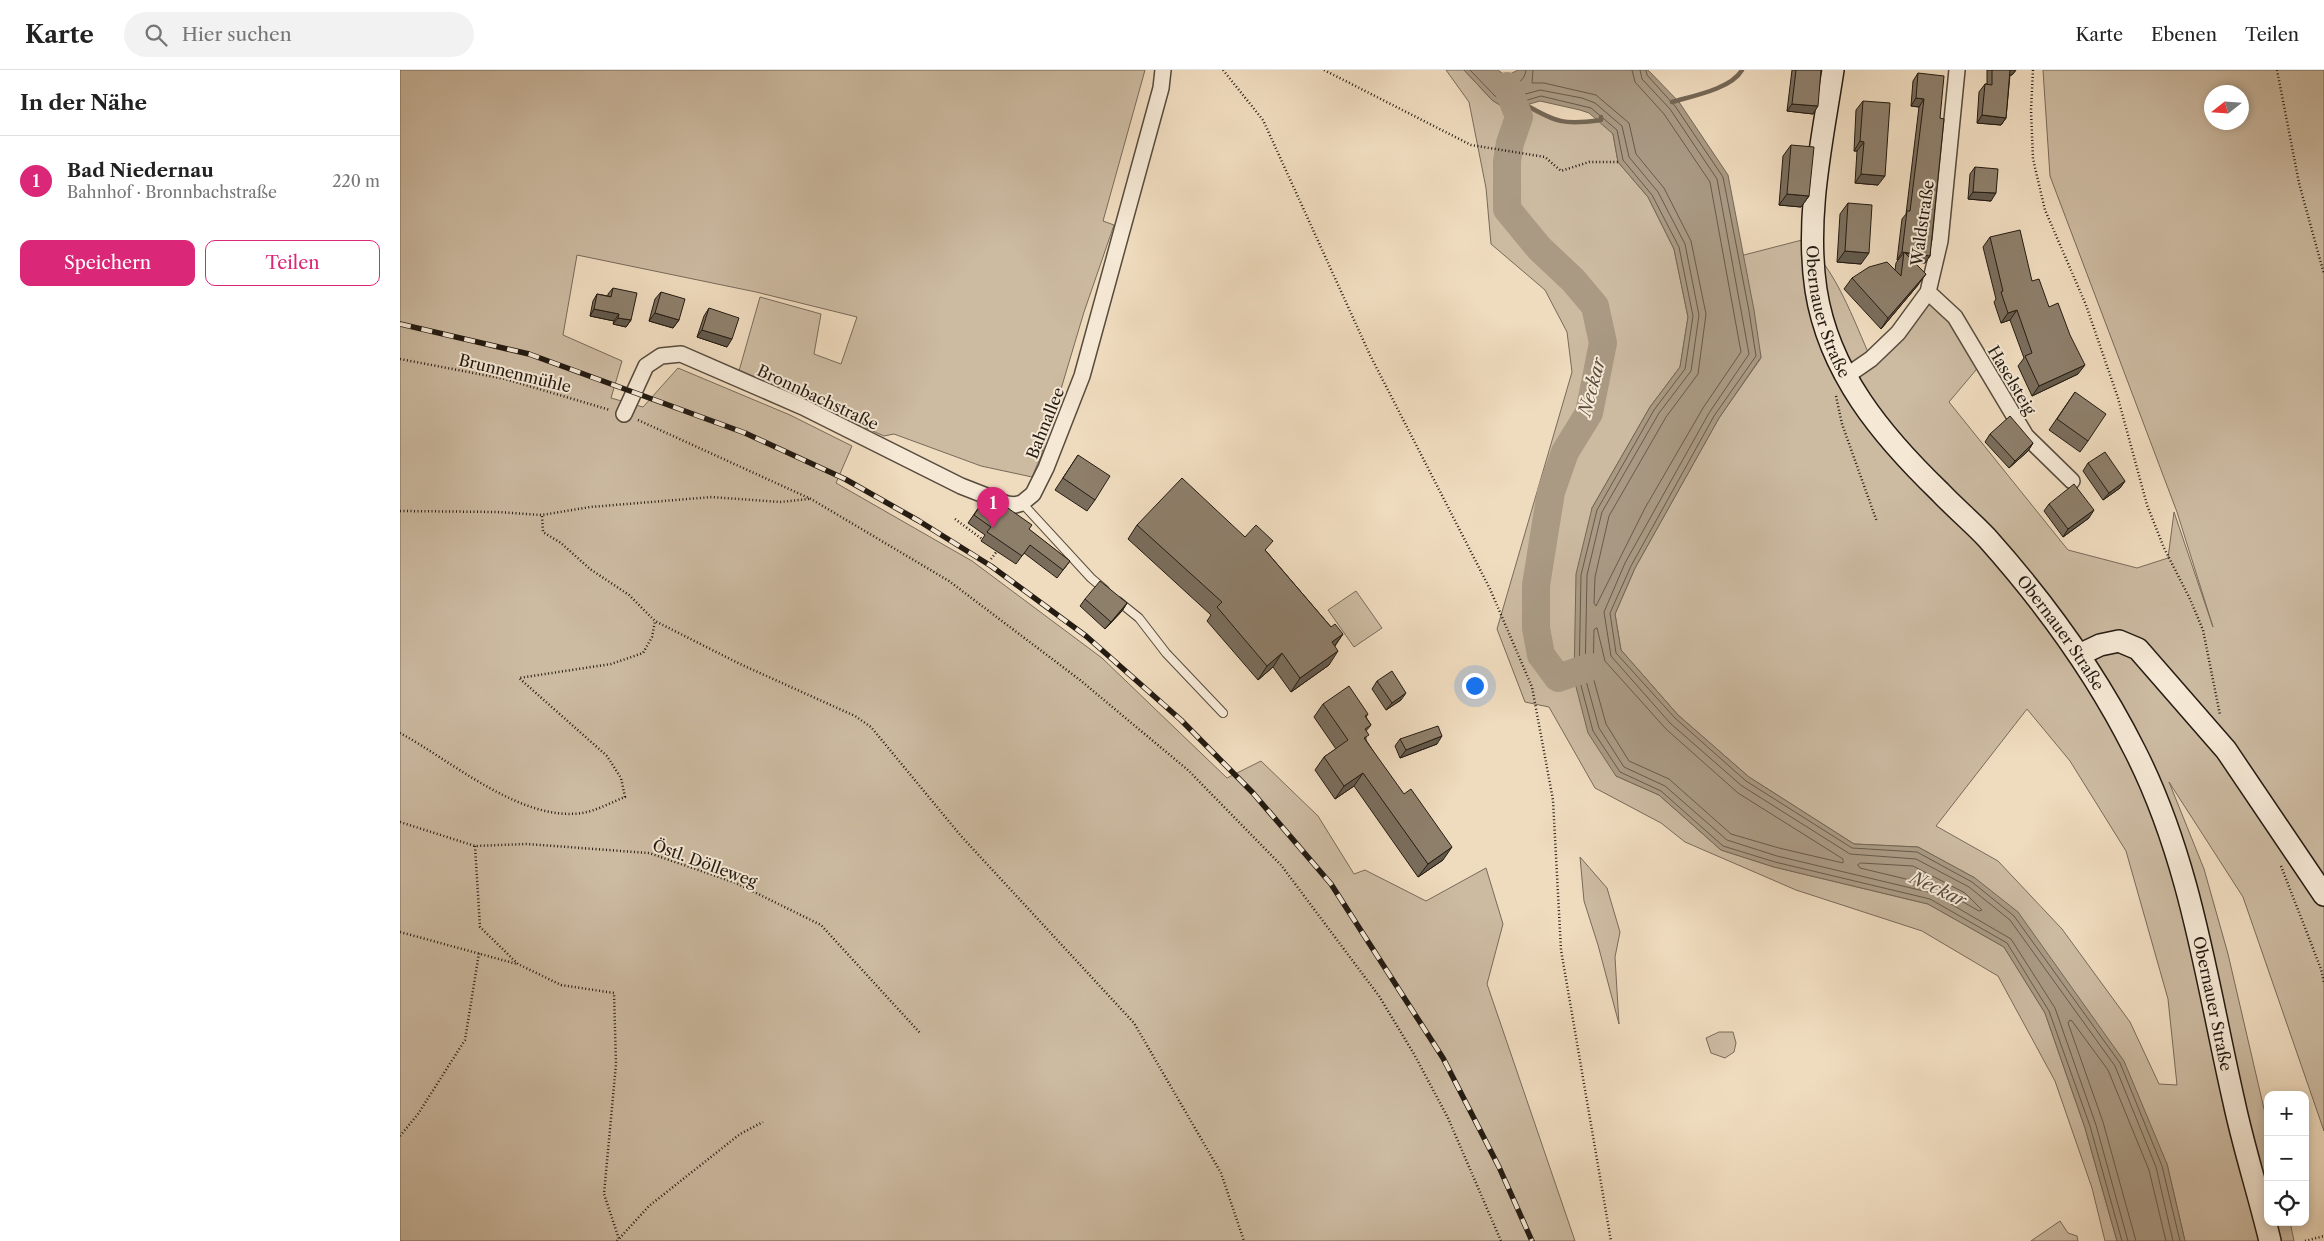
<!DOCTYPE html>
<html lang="de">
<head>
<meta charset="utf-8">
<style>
	body { margin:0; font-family:"Libre Caslon Text",serif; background:#f2f2f2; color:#222 }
	.controls { position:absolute; right:15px; bottom:15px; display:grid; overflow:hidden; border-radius:10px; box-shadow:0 2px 8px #0003 }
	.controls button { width:45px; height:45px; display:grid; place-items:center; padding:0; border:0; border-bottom:1px solid #e0e0e0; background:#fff; color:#222; font:25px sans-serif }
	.compass { position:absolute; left:1804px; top:15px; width:45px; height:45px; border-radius:50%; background:#fff; box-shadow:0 2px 8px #0003; rotate:253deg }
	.you { position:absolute; left:1074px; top:615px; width:18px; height:18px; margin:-12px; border:4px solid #fff; border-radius:50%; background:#1a73e8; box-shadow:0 0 0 8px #1a73e833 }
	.badge { display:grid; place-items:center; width:32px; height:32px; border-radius:50%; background:#db2777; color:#fff; font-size:16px; font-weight:700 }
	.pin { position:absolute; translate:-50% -41px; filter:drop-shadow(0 1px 2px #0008) }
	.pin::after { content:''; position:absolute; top:26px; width:18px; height:15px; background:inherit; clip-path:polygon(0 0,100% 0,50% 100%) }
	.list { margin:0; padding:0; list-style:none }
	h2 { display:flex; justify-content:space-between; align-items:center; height:65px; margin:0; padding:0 20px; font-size:21px }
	h2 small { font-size:16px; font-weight:400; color:#767676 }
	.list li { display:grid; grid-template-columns:32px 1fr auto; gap:15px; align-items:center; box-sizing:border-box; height:90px; padding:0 20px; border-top:1px solid #e0e0e0 }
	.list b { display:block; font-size:19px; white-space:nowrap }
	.list p { margin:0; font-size:16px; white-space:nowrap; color:#767676 }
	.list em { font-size:16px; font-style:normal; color:#767676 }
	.actions { display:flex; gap:10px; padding:15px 20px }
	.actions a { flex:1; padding:11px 0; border:1px solid #db2777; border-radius:10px; text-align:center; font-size:18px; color:#db2777 }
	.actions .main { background:#db2777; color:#fff }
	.icon { flex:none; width:28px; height:28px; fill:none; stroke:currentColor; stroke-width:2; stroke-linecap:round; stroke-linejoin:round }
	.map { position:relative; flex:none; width:1924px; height:1171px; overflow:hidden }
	header { display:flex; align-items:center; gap:30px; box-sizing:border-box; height:70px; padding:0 25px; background:#fff; border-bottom:1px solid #e0e0e0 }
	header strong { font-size:24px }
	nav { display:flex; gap:28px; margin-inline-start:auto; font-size:18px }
	.search { width:350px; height:45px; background:#f2f2f2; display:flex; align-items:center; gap:12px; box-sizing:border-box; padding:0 18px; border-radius:28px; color:#767676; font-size:19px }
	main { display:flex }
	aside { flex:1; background:#fff }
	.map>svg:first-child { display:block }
</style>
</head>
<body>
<header>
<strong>Karte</strong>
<div class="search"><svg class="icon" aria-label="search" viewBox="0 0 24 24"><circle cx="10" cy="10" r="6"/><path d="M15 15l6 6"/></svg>Hier suchen</div>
<nav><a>Karte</a><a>Ebenen</a><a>Teilen</a></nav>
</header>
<main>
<aside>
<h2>In der Nähe<small></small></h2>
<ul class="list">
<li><span class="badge">1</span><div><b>Bad Niedernau</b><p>Bahnhof · Bronnbachstraße</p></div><em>220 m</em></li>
</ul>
<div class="actions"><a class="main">Speichern</a><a>Teilen</a></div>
</aside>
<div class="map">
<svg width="1924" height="1171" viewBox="0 0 1924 1171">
	<rect width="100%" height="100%" fill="#efdbbe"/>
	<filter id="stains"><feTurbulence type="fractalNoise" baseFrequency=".004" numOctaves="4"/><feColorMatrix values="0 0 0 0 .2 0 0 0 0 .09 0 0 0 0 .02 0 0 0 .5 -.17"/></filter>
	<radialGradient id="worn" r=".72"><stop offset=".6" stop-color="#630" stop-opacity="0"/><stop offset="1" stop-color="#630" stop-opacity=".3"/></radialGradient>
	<path fill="#ccbaa1" stroke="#786a5a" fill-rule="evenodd" d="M0,0h745l-42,151 11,4 -30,87 -43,144 -9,21 -51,-11 -87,-32 -10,2 -145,-65 21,-74 61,17 -7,40 27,10 16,-47 -101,-25 -179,-37 -14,80 59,26 -11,37 32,9 35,-39 112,47 62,31 -16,37 136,78 130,97 125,120 34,-17 57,55 36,58 11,-4 61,31 60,-33 17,56 -16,60 88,257h-1175z
		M1046,0h18l28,30 27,17 7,-12c31,18 39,20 75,15l12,14 5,28 30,35 26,52 14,68 -8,50 -30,40 -58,101 24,268 43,19 62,55 53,17 154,37 76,43 41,66 40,115 32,113h-12l-13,-53 -37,-107 -57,-105 -76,-45 -126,-41 -111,-48 -24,-19 -66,-35 -46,-81 -24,-5 -28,-73 75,-257 -5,-40 -22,-42 -54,-46 -5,-56 -17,-86z
		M1643,0h281v1061l-81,-234 -74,-115 35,87 24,85 40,172v96h22l4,19h-109l-18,-77 -192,-286 -57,-31 -64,-3 -105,-67 -71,-62 -57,-65 -6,-36 20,-46 84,-150 42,-60 -21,-102 62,-16c33,26 52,81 69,119l57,-67 53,72 -32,38 119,148 69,18 31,-10 6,-46 39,115 -36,-115 -127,-336zM1812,22h30v30h-30zM1627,639l43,52 56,90 42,148 9,86 -18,-1 -29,-62 -68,-93 -64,-68 -62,-35z
		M956,521l26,37 -28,19 -26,-37z
		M1180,787l27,31 13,44 -5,25 4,67 -21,-79 -14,-44z
		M1319,962h14l3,11 -2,9 -9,6 -14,-5 -5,-15z
		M1660,1151l8,12 9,3 1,5h-47z"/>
	<path fill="#aa9a84" stroke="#746756" d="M1064,0h34l8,6 12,-6h130l31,32 49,73 26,135 7,47 -42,61 -84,150 -20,46 6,36 57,65 71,62 105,67 64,3 57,31 43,34 106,149 43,103 18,77h-68l-32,-113 -40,-115 -41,-66 -76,-43 -154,-37 -53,-17 -62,-55 -43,-19 -28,-43 -14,-54 2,-105 16,-66 58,-101 30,-40 8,-50 -14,-68 -26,-52 -30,-35 -5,-28 -24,-21 -9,-3 -40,-9 -14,4 -7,12 -27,-17z"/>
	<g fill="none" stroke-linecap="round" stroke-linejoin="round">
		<path stroke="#675a4b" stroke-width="1" d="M1070,0l25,26 21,13 8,-8 17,-5 50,12 26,22 6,30 29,35 27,52 14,69 -8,53 -31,41 -57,100 -16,65 -2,103 14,53 27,41 41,19 62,55 52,16 155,37 77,44 42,68 41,115 32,115
			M1126,0c-1,13 -15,18 -26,17l-2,3 16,11 8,-6 18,-5 42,8 13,5 27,23 7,31 29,35 27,52 14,71 -8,56 -32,42 -57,99 -15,63 -2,102 14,51 25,39 41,19 62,54 50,16 155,37 79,46 44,69 41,117 32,116
			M1133,0l-1,13h12l52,12 33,28 7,31 28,34 27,53 15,73 -8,60 -32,43 -57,99 -14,61 -1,26 2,3 49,-98 58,-100 38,-56 -31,-170 -46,-68 -29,-32 -3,-12
			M1240,0l2,9 28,30 47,70 32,175 -40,59 -84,150 -21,49 7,44 59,67 72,63 108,68 66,5 53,28 41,33 105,146 41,101 17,74
			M1246,0l1,5 28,31 48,71 26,134 7,45 -42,60 -83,150 -21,47 6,40 59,65 71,63 106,67 65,4 55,30 42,34 106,147 42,103 18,75
			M1197,558l8,33 61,68 72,64 105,66v4l-64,-15 -48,-14 -62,-55 -40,-18 -23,-37 -13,-47 1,-47z
			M1461,793l52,3 52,27 17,17 -3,1 -44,-25 -75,-18 -2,-3z
			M1736,1171l-33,-119 -35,-99 2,-3 2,1 36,49 41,100 17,71"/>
		<path stroke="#746756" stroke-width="4.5" d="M1124,31l2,4c31,18 39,20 75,15v-3
			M1272,32c20,-6 59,-13 70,-32"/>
		<path stroke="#aa9a84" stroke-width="28" d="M1107,16l12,31 -9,26 -3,18v48l32,39 34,32 22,26 8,37 -14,70 -24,39 -14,40 -15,93v43l5,27 17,23 32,-11"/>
		<defs>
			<path id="lane" d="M622,433l69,75 14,12
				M718,531l21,17 27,35 57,60"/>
			<path id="street" d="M1528,222l27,25 71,119 46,45
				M1445,307l26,-18 27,-26 30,-41 12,-51 17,-171
				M224,344l22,-48 15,-10 20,-2 122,53 158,79 46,18 8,1 7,-2 11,-9 13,-26 36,-92 79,-288 2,-18"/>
			<g id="secondary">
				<path id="s1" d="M1433,0c-11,72 -28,147 -17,220 13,83 66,146 124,202 15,16 32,30 47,46 58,65 109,135 148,213 56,110 72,233 99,351 10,47 25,93 36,139"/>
				<path d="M1679,585l21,-10 19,-4 19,8 88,101 98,145"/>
			</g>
		</defs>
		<use href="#lane" stroke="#574b3d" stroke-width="10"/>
		<use href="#street" stroke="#574b3d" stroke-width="18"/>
		<use href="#secondary" stroke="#241b12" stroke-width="24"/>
		<path stroke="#241b12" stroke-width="2.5" stroke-dasharray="1 2.5" stroke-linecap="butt" d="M823,0l40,50 107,235 120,234 42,98 21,113 8,150 50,291
			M924,0l147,75 74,12 16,14 28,-9h29
			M1633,0l-2,40 2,49 12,51 41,95 32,93 29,107 17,43 26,51 13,31 17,85
			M1877,0l22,113 25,91
			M0,289l105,20 105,31
			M1436,326l6,28 35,98
			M238,350l173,79 138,82 131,99 109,91 92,94 98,131 35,58 34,64 53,123
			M409,429l-29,3 -68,-5 -122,10 -48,8 1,17 18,11 29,26 39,26 26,26 85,43 115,52 16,11 90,109 173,187 87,150 23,68
			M0,441l97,1 45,3
			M555,449l27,20
			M591,489l6,-8
			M0,663c52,28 121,89 182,80 14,-2 30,-11 43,-16l-4,-19 -14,-22 -88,-78 92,-14 32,-11 9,-16 3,-16
			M0,752l75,24 51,-2 123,9 87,30 85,42 100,109
			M75,776l5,81 38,37 43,21 53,8 2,71 -12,130 15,45
			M1881,796l40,103 3,14
			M0,862l117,32
			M0,1066l18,-22 47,-74 14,-87
			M217,1171l32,-35 91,-72 23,-12
			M1905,1171l19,-5"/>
		<use href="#lane" stroke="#f5e8d5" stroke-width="8"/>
		<use href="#street" stroke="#f5e8d5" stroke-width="15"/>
		<use href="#secondary" stroke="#f5e8d5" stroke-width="21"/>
		<defs>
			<path id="rail" d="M0,254l129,30 216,79 100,46 74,42 72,45 95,70 95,84 72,73 78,91 112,174 56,109 33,74"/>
		</defs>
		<use href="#rail" stroke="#241b12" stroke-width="5.5"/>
		<use href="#rail" stroke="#f5e8d5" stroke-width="4" stroke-dasharray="11" stroke-linecap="butt"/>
	</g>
	<path fill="#7a6d5c" stroke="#241b12" d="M1392,0h29l-8,44 -26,-3z
		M1587,0h29l-4,5h-2l-4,43 -5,7 -24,-2 2,-31 6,-8h2z
		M1518,3l22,45 -10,138 -5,7 -11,-1 4,23 -37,44 -37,-40 8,-11 43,-8 1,-7 2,-3h-1l5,-41 4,-5 13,-107 -8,-1 2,-25z
		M1463,31l15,84 -23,-2 2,-32h-3l2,-41z
		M1391,75l18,51 -8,11 -22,-2 4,-49z
		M1575,97l16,34 -23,-2 2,-25z
		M1448,133l13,61 -24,-2 3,-48z
		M1590,167l42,44 17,26 29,67 -46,22 -14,-30 6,-8 -14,-38 -9,3 -7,-21 2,-3 -13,-52z
		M213,218l18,32 -5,7 -13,-3 1,-3 -24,-5 3,-15 4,-7 11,2v-2z
		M261,222l18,28 -6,8 -24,-7 6,-22z
		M309,238l18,39 -30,-10 7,-21z
		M1675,322l13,49 -8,11 -31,-22z
		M1590,364l43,9 -5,8 -19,17 -24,-26z
		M678,385l17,45 -8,11 -32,-21z
		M1688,393l37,18 -5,7 -17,12 -20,-29z
		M586,427l84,64 -13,17 -33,-25 -8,11 -35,-23 4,-6 -17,-12z
		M1649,434l40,14 -26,19 -19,-26z
		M737,455l108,12 21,14 65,76 12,7 -8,12 -6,19 -38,27 -18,-25 -15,13 -51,-59 4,-6 -83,-76z
		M685,529l42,4 -5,8 -17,18 -25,-23z
		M977,611l24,19 -15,10 -14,-21z
		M923,634l45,10 -2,3 5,8 -5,6v9l77,120 -25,17 -64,-91 -19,13 -20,-29 9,-13 12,-8 -22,-32z
		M1000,669l37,5 -37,14 -5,-12z"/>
	<path fill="#63594b" stroke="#241b12" d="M1609,0h7l-4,5h-7z
		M1516,28l8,1 -5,8 -8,-1z
		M1392,34l26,2 -5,8 -26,-3z
		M1582,45l24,3 -5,7 -24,-2z
		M1460,71l4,1 -7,9h-3z
		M1461,104l24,2 -7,9 -23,-2z
		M1573,122l23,1 -5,8 -23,-2z
		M1387,124l22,2 -8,11 -22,-2z
		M1445,181l24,2 -8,11 -24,-2z
		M1502,182l2,1 -6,7h-1z
		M1504,183l26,3 -5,7 -22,-2z
		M1526,204l-8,11 -37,44 7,-11z
		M194,239l25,5 -5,7 -24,-5z
		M1617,240l-7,10 -9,3 7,-10z
		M255,243l24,7 -6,8 -24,-7z
		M218,248l13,2 -5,7 -13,-3z
		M302,260l30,9 -5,8 -30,-10z
		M1685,295l-7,9 -46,22 7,-10z
		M1633,373l-5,8 -19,17 6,-7z
		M1725,411l-5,7 -17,12 6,-7z
		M1694,440l-5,8 -26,19 5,-8z
		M727,533l-5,8 -17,18 6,-7z
		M943,564l-10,14 -1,-6z
		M938,581l-9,14 -38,27 9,-14z
		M882,583l-9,14 -15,13 9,-14z
		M1006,623l-5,7 -15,10 6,-7z
		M1042,666l-5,8 -37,14 6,-8z
		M963,703l-9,13 -19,13 9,-13z
		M1052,777l-9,13 -25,17 10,-13z"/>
	<path fill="#8e7f6b" stroke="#241b12" d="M1396,0h25l-3,36 -26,-2z
		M1592,0h18l-4,48 -24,-3 3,-31 7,1z
		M1518,3l26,3 -4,42 4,1 -14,137 -28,-4 5,-41h3l14,-112 -8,-1z
		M1463,31l27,2 -5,73 -24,-2 3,-32 -4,-1z
		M1391,75l23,2 -5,49 -22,-2z
		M1575,97l23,2 -2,24 -23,-1z
		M1448,133l24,2 -3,48 -24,-2z
		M1620,160l12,51 7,-2 10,28 9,-4 12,32 15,30 -46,21 -14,-30 7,-3 -15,-43 -9,3 -7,-21 2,-1 -13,-54z
		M1504,182l22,22 -38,44 -36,-40 17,-11 18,-5 14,14z
		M213,218l24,5 -6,27 -13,-2 1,-4 -25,-5 3,-15 14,3z
		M261,222l24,7 -6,21 -24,-7z
		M309,238l30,10 -7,21 -30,-9z
		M1675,322l31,22 -18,27 -31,-22z
		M1610,346l23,27 -18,18 -25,-27z
		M1705,382l20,29 -16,12 -21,-30z
		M678,385l32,21 -15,24 -32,-22z
		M782,408l63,59 11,-12 17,16 -8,9 66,77 4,-3 8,10 -11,8 6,9 -38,27 -18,-25 -15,13 -50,-59 5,-5 -85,-77z
		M1674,414l20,26 -26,19 -19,-25z
		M586,427l17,12 2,-3 27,19 -3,4 41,32 -7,9 -33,-25 -8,11 -35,-24 4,-5 -17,-12z
		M700,511l27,22 -16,19 -26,-23z
		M992,601l14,22 -14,10 -15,-22z
		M949,616l19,28 -3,2 6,9 -6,4 4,6 -5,3 40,56 7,-5 41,58 -24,17 -65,-91 -19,13 -20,-29 24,-17 -25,-36z
		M1038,656l4,10 -36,14 -6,-11z"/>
	<g text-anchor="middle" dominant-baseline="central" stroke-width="4" stroke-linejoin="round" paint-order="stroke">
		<g font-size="16" fill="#241b12" stroke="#f5e8d5">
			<text transform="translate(1522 153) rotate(-82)">Waldstraße</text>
			<text stroke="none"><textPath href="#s1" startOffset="245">Obernauer Straße</textPath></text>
			<text transform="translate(115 303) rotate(14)">Brunnenmühle</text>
			<text transform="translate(1612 310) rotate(59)">Haselsteig</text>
			<text transform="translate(418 327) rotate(25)">Bronnbachstraße</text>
			<text transform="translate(645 353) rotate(-68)">Bahnallee</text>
			<text stroke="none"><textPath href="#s1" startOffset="649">Obernauer Straße</textPath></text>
			<text transform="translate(305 793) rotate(20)">Östl. Dölleweg</text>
			<text stroke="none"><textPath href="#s1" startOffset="1054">Obernauer Straße</textPath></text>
		</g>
		<g font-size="18" font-style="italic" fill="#5a4e40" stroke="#f5e8d5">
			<text transform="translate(1192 317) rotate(-75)">Neckar</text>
			<text transform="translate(1538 819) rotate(25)">Neckar</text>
		</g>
	</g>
	<rect width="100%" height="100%" filter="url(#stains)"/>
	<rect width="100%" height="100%" fill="url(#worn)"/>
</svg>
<div class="controls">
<button>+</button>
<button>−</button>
<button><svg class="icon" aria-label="locate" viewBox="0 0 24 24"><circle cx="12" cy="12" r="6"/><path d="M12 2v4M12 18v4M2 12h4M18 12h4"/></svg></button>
</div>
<svg class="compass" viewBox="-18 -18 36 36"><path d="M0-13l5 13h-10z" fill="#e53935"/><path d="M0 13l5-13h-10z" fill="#767676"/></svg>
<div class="you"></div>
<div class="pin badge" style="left:593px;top:458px">1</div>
</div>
</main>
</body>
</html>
